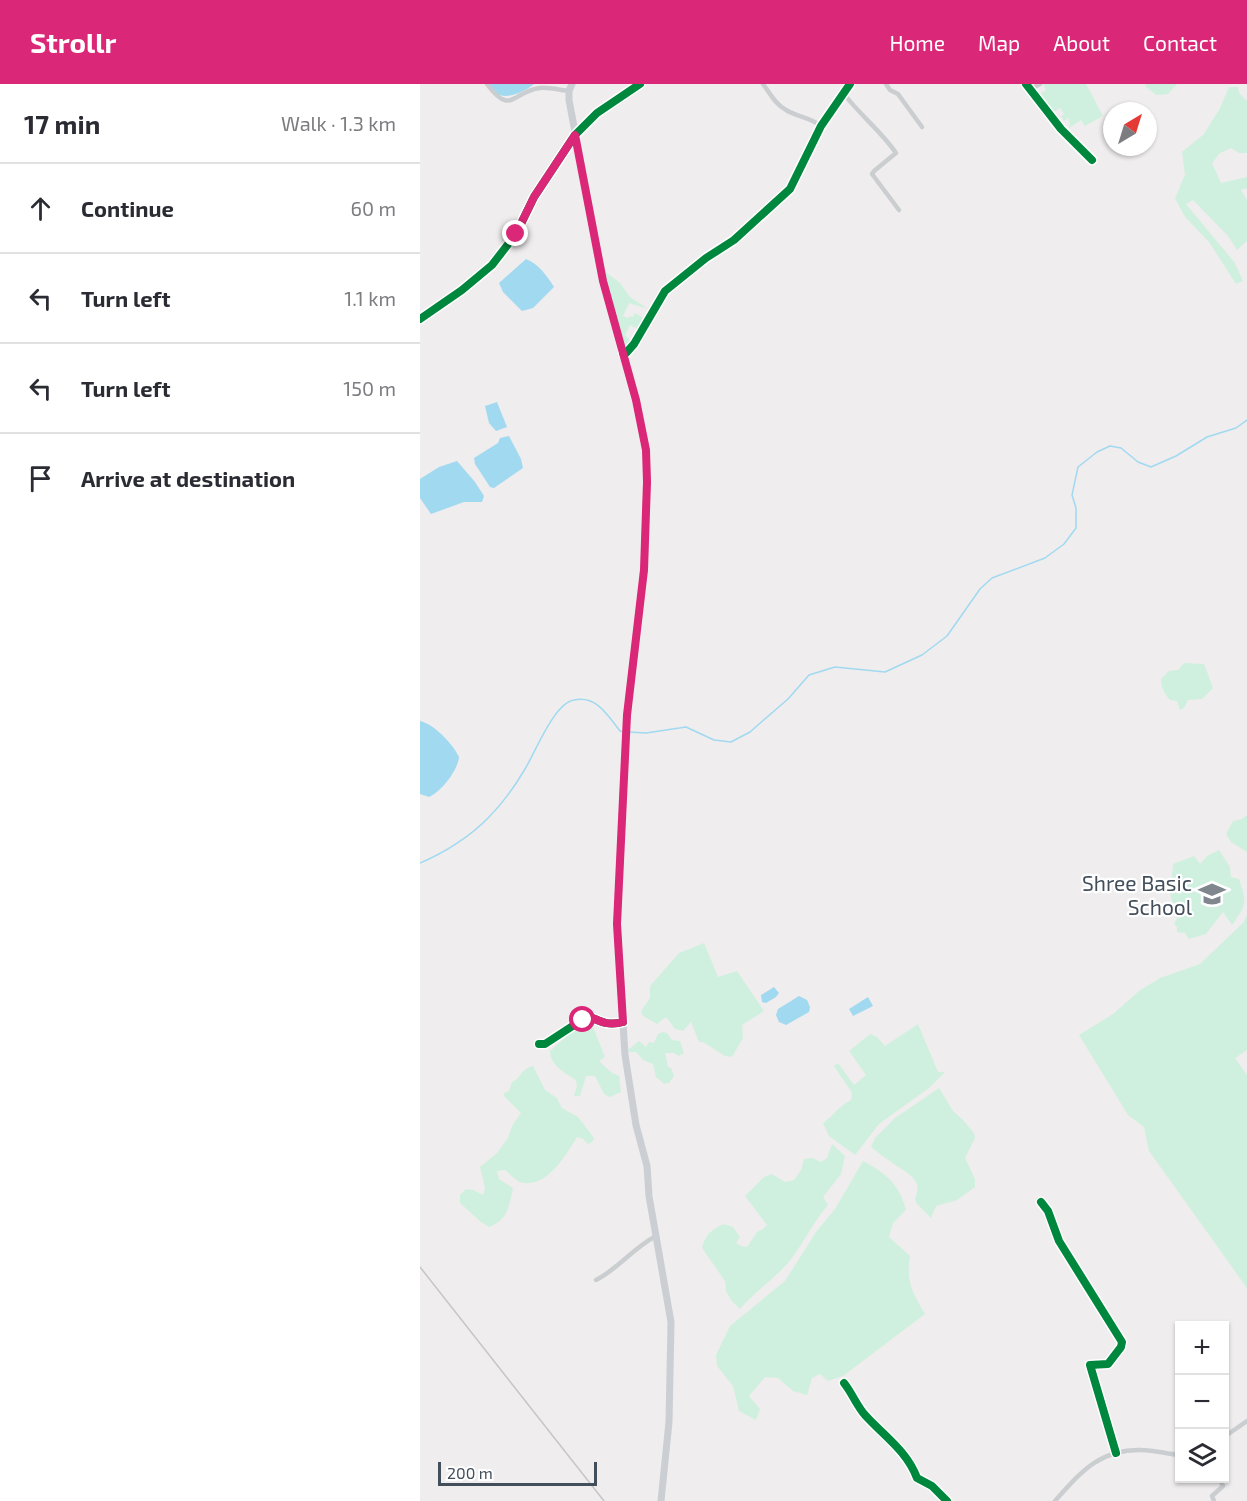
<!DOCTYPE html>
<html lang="en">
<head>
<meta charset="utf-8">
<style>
	body { margin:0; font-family:"Exo 2",sans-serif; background:#f7f7f7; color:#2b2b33 }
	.controls { position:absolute; right:18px; bottom:18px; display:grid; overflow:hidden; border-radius:0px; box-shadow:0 2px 4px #0004 }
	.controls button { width:54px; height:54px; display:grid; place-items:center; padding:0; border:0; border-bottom:2px solid #e1e1e2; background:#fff; color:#2b2b33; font:30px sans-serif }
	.compass { position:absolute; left:683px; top:18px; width:54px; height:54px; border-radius:50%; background:#fff; box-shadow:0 2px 4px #0004; rotate:38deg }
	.scale { position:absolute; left:18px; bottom:15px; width:159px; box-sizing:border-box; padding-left:6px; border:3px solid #434e5b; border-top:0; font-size:16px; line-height:21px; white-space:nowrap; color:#434e5b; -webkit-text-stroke:4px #fff; paint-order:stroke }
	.stop { position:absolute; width:18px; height:18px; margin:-14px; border:4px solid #db2777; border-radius:50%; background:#fff }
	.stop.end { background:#db2777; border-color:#fff; box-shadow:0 2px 6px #0008 }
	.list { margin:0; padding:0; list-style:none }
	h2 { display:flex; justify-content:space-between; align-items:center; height:78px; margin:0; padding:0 24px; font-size:26px }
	h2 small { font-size:20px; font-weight:400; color:#7c7c81 }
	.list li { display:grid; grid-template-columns:39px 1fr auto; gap:18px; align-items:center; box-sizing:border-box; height:90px; padding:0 24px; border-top:2px solid #e1e1e2 }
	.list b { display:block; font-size:22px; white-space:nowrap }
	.list em { font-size:20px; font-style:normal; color:#7c7c81 }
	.icon { flex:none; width:33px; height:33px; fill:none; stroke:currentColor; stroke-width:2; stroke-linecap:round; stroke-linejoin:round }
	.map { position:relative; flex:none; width:827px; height:1417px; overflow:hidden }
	header { display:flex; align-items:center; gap:36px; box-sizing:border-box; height:84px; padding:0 30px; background:#db2777; color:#fff }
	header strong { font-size:28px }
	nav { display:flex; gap:33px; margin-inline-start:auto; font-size:21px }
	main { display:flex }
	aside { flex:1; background:#fff }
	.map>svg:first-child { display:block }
</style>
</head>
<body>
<header>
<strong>Strollr</strong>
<nav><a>Home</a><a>Map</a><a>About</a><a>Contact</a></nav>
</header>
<main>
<aside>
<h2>17 min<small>Walk · 1.3 km</small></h2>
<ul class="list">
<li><svg class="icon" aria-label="ahead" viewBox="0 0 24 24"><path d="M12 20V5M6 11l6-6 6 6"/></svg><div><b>Continue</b></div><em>60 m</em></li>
<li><svg class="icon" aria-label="left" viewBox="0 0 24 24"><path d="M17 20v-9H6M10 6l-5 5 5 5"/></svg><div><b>Turn left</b></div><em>1.1 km</em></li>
<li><svg class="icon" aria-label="left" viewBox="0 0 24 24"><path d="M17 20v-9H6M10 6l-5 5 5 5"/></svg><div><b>Turn left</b></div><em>150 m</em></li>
<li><svg class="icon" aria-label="arrive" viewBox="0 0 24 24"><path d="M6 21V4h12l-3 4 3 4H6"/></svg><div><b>Arrive at destination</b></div></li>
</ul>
</aside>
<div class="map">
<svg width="827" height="1417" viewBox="0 0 827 1417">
	<rect width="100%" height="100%" fill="#efeded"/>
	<path fill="#d0f0df" d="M623,0h43l17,32 -18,10 -4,-6 -12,8 1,-5 -2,-5 -4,3 -3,-5 3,-2 -4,-6 -8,5 -14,-18 8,-5z
		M726,0h31l-9,10 -12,1 -11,-9z
		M809,3h9l1,6 8,8v52h-8l-8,-5 -11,5 -8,10 9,20 26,-6v11l-6,2 6,10v41l-10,9 -9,-14 -35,-36 -7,4 49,59 8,18 -7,3 -27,-42 -24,-25 -10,-19 10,-23 -3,-23 22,-18 16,-26z
		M182,185l18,14 10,14 18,12 -19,-6 -6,13 5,2 2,-2 3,1 2,-4 10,6 -5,11 -10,-5 -5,10 9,10 -4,5 -6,-1z
		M764,579l20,1 9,24 -11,11 -14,1 -4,8 -4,2 -3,-9 -7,-1c-6,-7 -9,-12 -9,-21l8,-8 9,-1z
		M827,731v37l-16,-10 -5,-8 7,-13 9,-2z
		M799,766l11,17 1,10 8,2c8,25 8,25 -7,46l-9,-13 -17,22 -17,5 -5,-7 -2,1 -5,-1v-5l-3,-3 3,-6 1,-9c-14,-14 -5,-27 -5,-45l21,-8 6,8 7,-8z
		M827,831v135l-12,8 12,17v213l-98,-137 -5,-24 -16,-12 -49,-80 34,-21 26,-23 21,-13 40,-14 44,-42z
		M284,859l14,34 19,-6 27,40 -22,14 1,13 -11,19 -7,-1 -22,-14h-4l-8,-20 -8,9 -8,-2 -9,-12 -9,7 -14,-8 -2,-5 9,-13v-12l29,-33z
		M165,936l6,2 14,35 -6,4 13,12 7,3 2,16 -11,5 -6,-3 -9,-18h-9l-6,20h-6l3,-10 -1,-6c-11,-7 -26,-15 -26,-29z
		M498,940l20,48h7l-16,16 -50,36 -24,31 -26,-19 -6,-13c10,-7 17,-18 28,-23l1,-7 -18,-27 4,-3 16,22 12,-10 -17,-24 21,-17 7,3 8,9z
		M243,948l4,1 5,7 8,1 4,12 -5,3 -5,-3h-9l3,14 3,1 3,8 -5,7 -5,1 -8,-7 -3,-13 -10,-4 -7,-8h-7l-1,-2 11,-9 7,6 3,-5 5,1 4,-9z
		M113,982l12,24 12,8 5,10 16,9 16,21 -2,4 -4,2 -5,-5 -6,-2c-11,18 -31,53 -57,45 -5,-2 -11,-9 -15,-12l-8,1 2,8 14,9c-4,18 -5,32 -24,39l-8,-5 -21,-19v-8l6,-6 7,1 10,5 2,-7 -5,-21 17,-14 11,-15 4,-12 9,-13 -17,-17v-3l5,-2 3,-9c9,-3 7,-12 21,-16z
		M519,1004l14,23 9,8 12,14 1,5 -10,20 10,21v8l-18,13 -21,6 -5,12 -14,-14 -2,-6c10,-19 -12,-27 -24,-36 -7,-5 -14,-10 -20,-15l4,-9 20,-20z
		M412,1060l13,12 -4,18 -18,23 5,8c-16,18 -25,40 -40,58 -15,17 -34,29 -48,46l-9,-9 -5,-9 -1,-10 -23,-33c4,-14 9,-18 22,-24l9,3 7,10 -4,6 5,3 6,1 10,-15 6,-3 4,-4 -22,-29 19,-19 8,-3 13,8 9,-2 7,-10 3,-11 8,-1 9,4 6,-4z
		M443,1077c23,12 36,23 43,49l-13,13 -4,14 21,19c-4,26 2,36 15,58l-82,62 -15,5 -8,-7 -8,4 -5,17 -14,-4 -15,-13 -13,-1 -16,19 11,13 -4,11 -17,-9 -6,-25 -16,-20 -1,-11 14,-29 55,-45 31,-49 19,-23z"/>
	<path fill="#a1d9f1" d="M69,0h45c-7,6 -24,15 -34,11 -5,-1 -8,-7 -11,-11z
		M106,175c13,5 21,17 28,28l-21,21 -11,3 -19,-19 -4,-9z
		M77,318l10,25 -11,4 -7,-8 -4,-17z
		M89,352l12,23 2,9 -29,20 -4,-1 -15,-23 -1,-6 24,-15 2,-5z
		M37,377l18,21 9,14 -2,6h-18l-33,12 -11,-16v-19l19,-12z
		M0,637c14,3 33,23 39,36 -1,13 -18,35 -30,40l-9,-3z
		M354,903l5,6 -3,4 -10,6 -4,-1 -1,-7z
		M379,912l8,4 3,7 -1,5 -23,13 -7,-3 -3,-7 2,-6z
		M448,913l5,9 -20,10 -4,-7z"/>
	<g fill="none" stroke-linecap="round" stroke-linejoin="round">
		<path stroke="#a1d9f1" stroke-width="1.5" d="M209,648l17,1 40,-6 28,13 17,2 19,-10 38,-33 21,-24 26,-8 50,5 37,-17 25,-19 33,-47 12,-11 53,-20 19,-14 12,-16v-20l-4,-13 6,-28 19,-15 13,-6 11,2 17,14 13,5 25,-11 31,-19 29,-9 11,-8
			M0,779c24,-10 51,-27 69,-46 13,-13 26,-31 36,-48 10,-16 29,-66 49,-69 23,-5 34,16 46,31l4,1"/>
		<path stroke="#cbced1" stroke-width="4.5" d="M67,0c24,33 26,7 53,4 8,-1 20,2 29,3
			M343,0c7,9 12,20 23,26 11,7 24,7 35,16
			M466,0l4,6 8,4 24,33
			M606,0l35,45 31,31
			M611,5l9,-5
			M424,10c16,21 37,37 52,59l-22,18 -2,3 27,36
			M155,51l22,-22 43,-29
			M203,269h3l8,-9 31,-53 41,-33 28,-18 56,-51 31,-63 29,-42
			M119,960h6l43,-28c13,6 21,10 35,6
			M621,1118l7,9 11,30 63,101 -1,5 -13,17 -18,1 26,88
			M176,1196c22,-11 37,-32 60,-44
			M424,1299c8,10 13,23 21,32 19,21 42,36 52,63l15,8 15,15
			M804,1353l23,-16
			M635,1417c26,-29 44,-52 87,-51 12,0 25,4 38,5
			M794,1417l-2,-5 11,-10 -4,-8"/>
		<path stroke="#cbced1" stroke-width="6" d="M0,235l42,-29 30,-25 24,-31 18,-37 41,-62"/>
		<path stroke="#cbced3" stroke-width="7" d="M152,0l-3,7v9l34,181 33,119 10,50 1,31 -3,89 -17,145 -10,209 8,131 11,70 11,41 2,30 22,126 -2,100 -8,79"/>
		<path stroke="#c4c6c9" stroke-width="1.5" d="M0,1183l184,234"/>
		<defs>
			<path id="cycleway" d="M606,0l35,45 31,31
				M0,235l42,-29 30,-25 24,-31 18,-37 41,-62 22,-22 43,-29
				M203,269h3l8,-9 31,-53 41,-33 28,-18 56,-51 31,-63 29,-42
				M119,960h6l43,-28c13,6 21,10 35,6
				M621,1118l7,9 11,30 63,101 -1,5 -13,17 -18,1 26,88
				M424,1299c8,10 13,23 21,32 19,21 42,36 52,63l15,8 15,15"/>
		</defs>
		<use href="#cycleway" stroke="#fff" stroke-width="11"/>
		<use href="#cycleway" stroke="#00873e" stroke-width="8"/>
	</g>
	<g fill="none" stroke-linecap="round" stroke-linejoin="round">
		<path stroke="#db2777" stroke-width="8" d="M96,150l18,-37 41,-62 28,146 33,119 10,50 1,32 -3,88 -17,145 -10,209 6,98c-14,4 -22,0 -35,-6l-5,4"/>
	</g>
	<defs>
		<symbol id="school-bare" viewBox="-9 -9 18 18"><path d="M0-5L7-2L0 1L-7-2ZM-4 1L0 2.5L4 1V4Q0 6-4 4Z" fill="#7f868e" stroke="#fff" stroke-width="2.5" paint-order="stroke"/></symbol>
	</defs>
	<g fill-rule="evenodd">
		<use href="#school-bare" x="773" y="791" width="38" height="38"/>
	</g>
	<g text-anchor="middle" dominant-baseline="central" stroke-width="4.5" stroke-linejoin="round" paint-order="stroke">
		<g font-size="21" fill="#434e5b" stroke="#fff" text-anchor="end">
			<text x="772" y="798">Shree Basic<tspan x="772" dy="24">School</tspan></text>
		</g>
	</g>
</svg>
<div class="controls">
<button>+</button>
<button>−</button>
<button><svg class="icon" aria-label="layers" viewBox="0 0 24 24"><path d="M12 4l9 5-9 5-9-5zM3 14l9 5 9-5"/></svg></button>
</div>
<svg class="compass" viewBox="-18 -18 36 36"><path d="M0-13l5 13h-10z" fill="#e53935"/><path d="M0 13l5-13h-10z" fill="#7c7c81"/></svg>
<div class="scale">200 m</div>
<div class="stop" style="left:163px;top:936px"></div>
<div class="stop end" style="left:96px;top:150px"></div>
</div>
</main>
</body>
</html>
